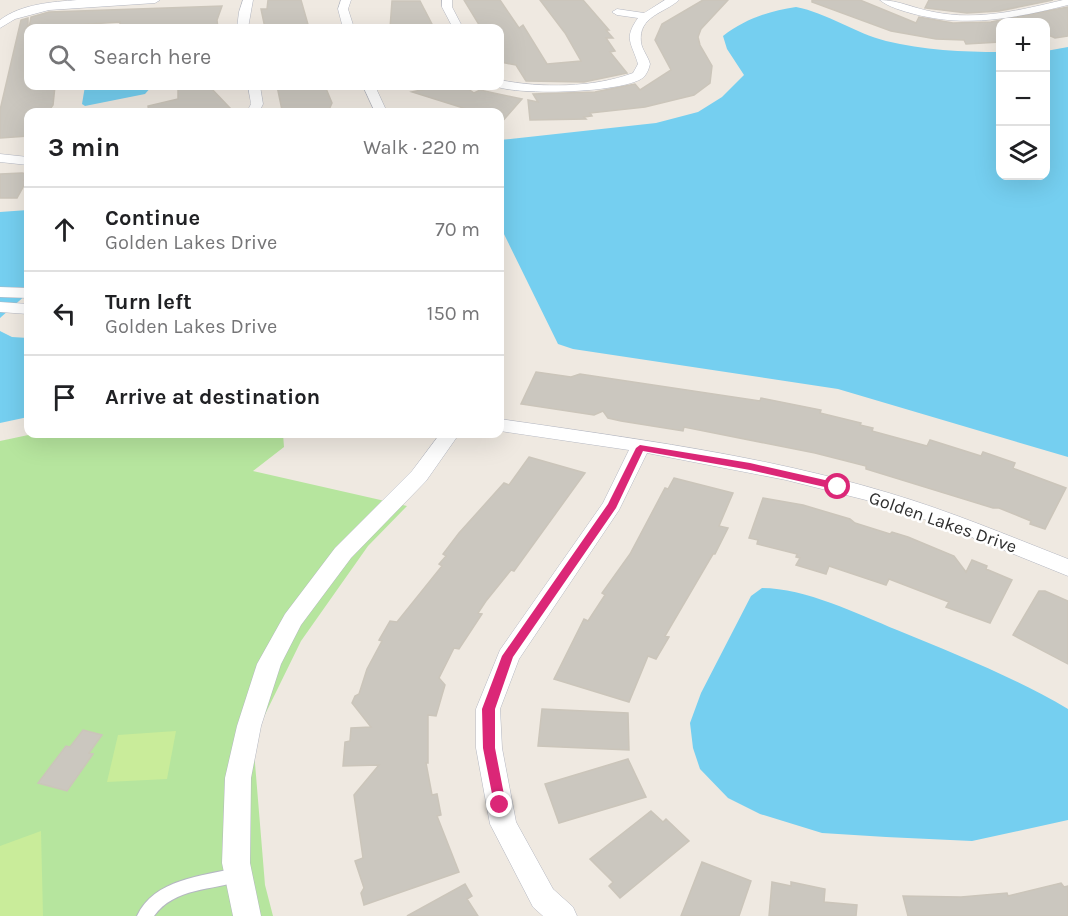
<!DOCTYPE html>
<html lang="en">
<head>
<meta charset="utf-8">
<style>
	body { margin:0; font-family:Karla,sans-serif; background:#f2f2f2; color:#202124 }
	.controls { position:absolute; right:18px; top:18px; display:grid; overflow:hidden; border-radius:12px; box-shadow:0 6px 24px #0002 }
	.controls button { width:54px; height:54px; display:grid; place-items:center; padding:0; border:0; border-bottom:2px solid #e0e0e0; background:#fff; color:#202124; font:30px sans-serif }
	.stop { position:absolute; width:18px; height:18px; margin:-14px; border:4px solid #db2777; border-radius:50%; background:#fff }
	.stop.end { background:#db2777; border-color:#fff; box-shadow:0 2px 6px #0008 }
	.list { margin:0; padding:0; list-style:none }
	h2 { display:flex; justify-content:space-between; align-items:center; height:78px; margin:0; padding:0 24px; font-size:26px }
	h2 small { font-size:20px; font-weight:400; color:#757577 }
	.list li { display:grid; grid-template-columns:39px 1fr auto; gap:18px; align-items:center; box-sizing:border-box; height:84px; padding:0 24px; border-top:2px solid #e0e0e0 }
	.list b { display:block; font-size:22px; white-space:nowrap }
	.list p { margin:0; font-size:20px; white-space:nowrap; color:#757577 }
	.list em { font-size:20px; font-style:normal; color:#757577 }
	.icon { flex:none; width:33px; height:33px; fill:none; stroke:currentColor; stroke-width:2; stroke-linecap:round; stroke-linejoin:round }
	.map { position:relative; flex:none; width:1068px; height:916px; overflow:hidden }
	.search { position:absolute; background:#fff; box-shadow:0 6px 24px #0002; left:24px; top:24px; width:480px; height:66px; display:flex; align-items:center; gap:15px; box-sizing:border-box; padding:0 21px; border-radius:12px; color:#757577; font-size:22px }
	.panel { position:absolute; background:#fff; box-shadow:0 6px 24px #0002; left:24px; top:108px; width:480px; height:330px; border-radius:12px }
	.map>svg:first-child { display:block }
</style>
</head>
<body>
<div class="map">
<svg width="1068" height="916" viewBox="0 0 1068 916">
	<rect width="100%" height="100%" fill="#efe9e1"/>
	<path fill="#b6e59e" d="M33,434h250l1,13 -31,24 154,35 -39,40 -67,95 -48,98 12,146 8,31h-273v-475z"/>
	<path fill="#c9ec9a" d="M176,731l-9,48 -60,3 11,-47z
		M41,831l2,85h-43v-70z"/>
	<path fill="#75cff0" d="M796,7c31,6 59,26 90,34 37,9 77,11 114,11v124h46v-125l22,-4v410l-230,-68 -265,-40 -15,-5 -58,-118v-86l156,-17 42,-11 24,-15 22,-22 -17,-26 -4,-13c22,-17 46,-25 73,-29z
		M85,86h67l-7,8 -60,12 -3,-2z
		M28,210v83l-28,25v-106z
		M0,331l12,6 16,1v79l-28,6z
		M762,588c43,0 96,26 135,42 58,24 117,47 171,79v111l-96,21 -86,-4 -64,-4 -62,-19 -32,-16 -28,-29 -7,-21 -3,-25 11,-30 50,-97z"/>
	<path fill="#cbc7bf" stroke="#cbc5ba" stroke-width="1.5" d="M268,0h33l8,28h-44l-4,-19h6z
		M464,0h36l19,28 4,-3 24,39 34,-3 -16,-28 -25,-33h43l26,30h-3l7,8h-7l9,13 -5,1 17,21 -43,9 -58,-1 -10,-16 -16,-3v-34h-19z
		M703,0h25l-27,29 -3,8 2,8 12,21 -2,17 -16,12 -49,12 -55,6 2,3 -8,1 2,2 -56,1 -2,-20 10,2 -5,-8 62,-2 40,-8 5,6 31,-20 -16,-30 7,-16z
		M812,0h48l56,23 3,-6 34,6 38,-1 77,-15v29l-13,2 -9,-4v-12h-46v20l-34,2 -2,-4 -28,-1 -45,-8 -79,-29z
		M929,0h124l-54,11 -32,2 -42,-5z
		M392,1h28l14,27h-44z
		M222,6l-5,14 1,8h-98v-6l-91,6 2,-11 18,-5z
		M28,18v68h27l-2,19 -5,7h-20v24l-28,2v-28l21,-90z
		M178,86h31l21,22 -21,4h-60l-1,-6 30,-7z
		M277,86h48l7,17 -4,9 -46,-2z
		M423,86h41l10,7 6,-3 42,9 -22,25v-12h-24l-64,-20 14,-3z
		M22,173l6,1 -4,6h3l-10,18h-17v-24z
		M536,372l35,5 9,-3 180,27 1,-3 60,12 -1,3 41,10 -1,2 13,3 -1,3 55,15 3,-6 51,16 2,-4 32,11 -2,5 2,1 51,19 -21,41 -15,-5 1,-3 -32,-13h-6l-127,-39v-3l-51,-13 -131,-26 -1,4 -62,-10 -13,-3 -5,-7 -9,4 -73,-11z
		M529,457l56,16 -71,98 -3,-1 -25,31 -8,12 4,1 -23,35 -5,-1 -15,30 6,7 -9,31 -8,-1v48h-2l6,32 5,-1 4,21 -4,1 22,56 -95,33 -3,-12 3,-5 -9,-27 8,-3 -9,-63 25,-30 -36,1 2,-24 5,-1 1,-13 20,-1 -19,-24 3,-7 4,-2 8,-25 15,-28 -3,-1 11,-19 7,1 45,-56 -3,-2 7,-8 -3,-2 16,-21 45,-50 5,2z
		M674,478l59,15 -14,33 9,2 -13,26h-2l-48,82 4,1 -13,22 -8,-3 -19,46 -75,-23 30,-60 4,2 17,-26 -3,-2 28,-39 35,-66 3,1z
		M763,498l40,7 47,14 5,4 35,11 2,-2 16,5 46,19 12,16 6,-12 15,6 -1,3 26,11 -22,43 -44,-16 3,-5 -60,-23 -3,6 -57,-19 -3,8 -30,-9 4,-7 -4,-1 1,-3 -40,-10 1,-4 -9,-2z
		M1039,591h6l23,10v63l-55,-29z
		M542,709l86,4 1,37 -91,-4z
		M83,730l19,5 -13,18 4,1 -26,37 -29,-8 28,-37 4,1z
		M628,759l18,38 -87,26 -14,-39z
		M651,811l12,11 3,-3 23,22 -69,57 -11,-12 4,-4 -23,-23z
		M702,862l49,19 -12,35h-58z
		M772,882l19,4v-4l34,7 -1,13 33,3 -1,11h-87z
		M1061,883l3,4 4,-1v30h-160l-5,-20 58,1 46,-4 1,3z
		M465,884l7,12 -5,3 11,17h-71z"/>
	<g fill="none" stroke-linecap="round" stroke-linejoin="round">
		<defs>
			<path id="lane" d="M237,868l5,2 2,5 -2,5c-30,11 -67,7 -88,36h-17c17,-37 65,-40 100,-48z"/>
			<path id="street" d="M77,0h83l-5,3 -106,7 -34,9 -15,9v-8c21,-16 52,-18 77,-20z
				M243,0h10l-5,28h-11l2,-16z
				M341,0h10l-3,9 6,19h-11l-5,-19z
				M442,0h10v7l11,21h-10l-11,-21z
				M665,0h14c-14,13 -41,16 -38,42 1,8 7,14 9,22 -1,5 -3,9 -6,13 -18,16 -127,19 -149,9h5v-6c41,8 93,8 133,-7l5,-9c-6,-21 -15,-25 0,-46l-21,-3 -5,-3 5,-3 27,4z
				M880,0c19,0 35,9 54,12 44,9 87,-2 129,-12h5v5c-53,13 -101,23 -154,9 -11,-3 -26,-7 -34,-14z
				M248,86h12l3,18 -4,8h-12l4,-8z
				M363,86h12l12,26h-12z
				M0,154l28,3v8l-28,-3z
				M0,287l28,1v10l-28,-1z
				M0,302l28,2v10l-28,-2z
				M500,419c130,19 263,36 389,74 61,18 120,43 179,66v17l-124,-50 -70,-24 -88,-22 -139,-27 -28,57 -100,149 -19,50 2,39 14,74 37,67 20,18 4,9h-34l-10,-9 -43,-83 -14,-76v-39l24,-59 103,-147 26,-53 -129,-19z
				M440,434h19l-33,47 -75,77 -50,67 -20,39 -20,62 -10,52 -1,85 11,53h-28l-11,-53 3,-85 12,-52 20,-62 28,-50 50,-66 77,-77z"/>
		</defs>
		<use href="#lane" stroke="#b4b7c1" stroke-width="2"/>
		<use href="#street" stroke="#b4b7c1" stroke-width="1"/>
		<use href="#lane" fill="#fff" fill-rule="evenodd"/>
		<use href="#street" fill="#fff" fill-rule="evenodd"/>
	</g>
	<path fill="#db2777" d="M640,445l110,18 88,20 5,4 -5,3 -88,-20 -107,-19 -27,57 -103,149 -18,52v39l11,57 -6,5 -5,-1 -12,-61 -1,-39 20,-53 106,-152 28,-56z"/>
	<g text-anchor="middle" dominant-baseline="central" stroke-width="5" stroke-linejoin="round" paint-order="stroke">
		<g font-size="18" fill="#2e2e2e" stroke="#fff">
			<text transform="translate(943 522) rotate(19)">Golden Lakes Drive</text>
		</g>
	</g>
</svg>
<div class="controls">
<button>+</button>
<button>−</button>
<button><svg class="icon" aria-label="layers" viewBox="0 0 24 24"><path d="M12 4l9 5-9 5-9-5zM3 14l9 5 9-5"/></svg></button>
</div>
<div class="stop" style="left:838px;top:487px"></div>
<div class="stop end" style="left:500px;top:805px"></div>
<div class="search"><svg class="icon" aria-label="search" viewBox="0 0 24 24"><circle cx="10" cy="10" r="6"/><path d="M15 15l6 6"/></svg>Search here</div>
<section class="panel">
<h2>3 min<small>Walk · 220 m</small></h2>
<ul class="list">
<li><svg class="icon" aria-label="ahead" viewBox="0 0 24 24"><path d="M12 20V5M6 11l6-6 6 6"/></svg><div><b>Continue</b><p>Golden Lakes Drive</p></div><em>70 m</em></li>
<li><svg class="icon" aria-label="left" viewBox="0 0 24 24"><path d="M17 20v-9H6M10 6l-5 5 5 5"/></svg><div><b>Turn left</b><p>Golden Lakes Drive</p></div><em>150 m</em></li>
<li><svg class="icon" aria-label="arrive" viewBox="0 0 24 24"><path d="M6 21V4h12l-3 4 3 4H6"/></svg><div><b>Arrive at destination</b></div></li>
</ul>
</section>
</div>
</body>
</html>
